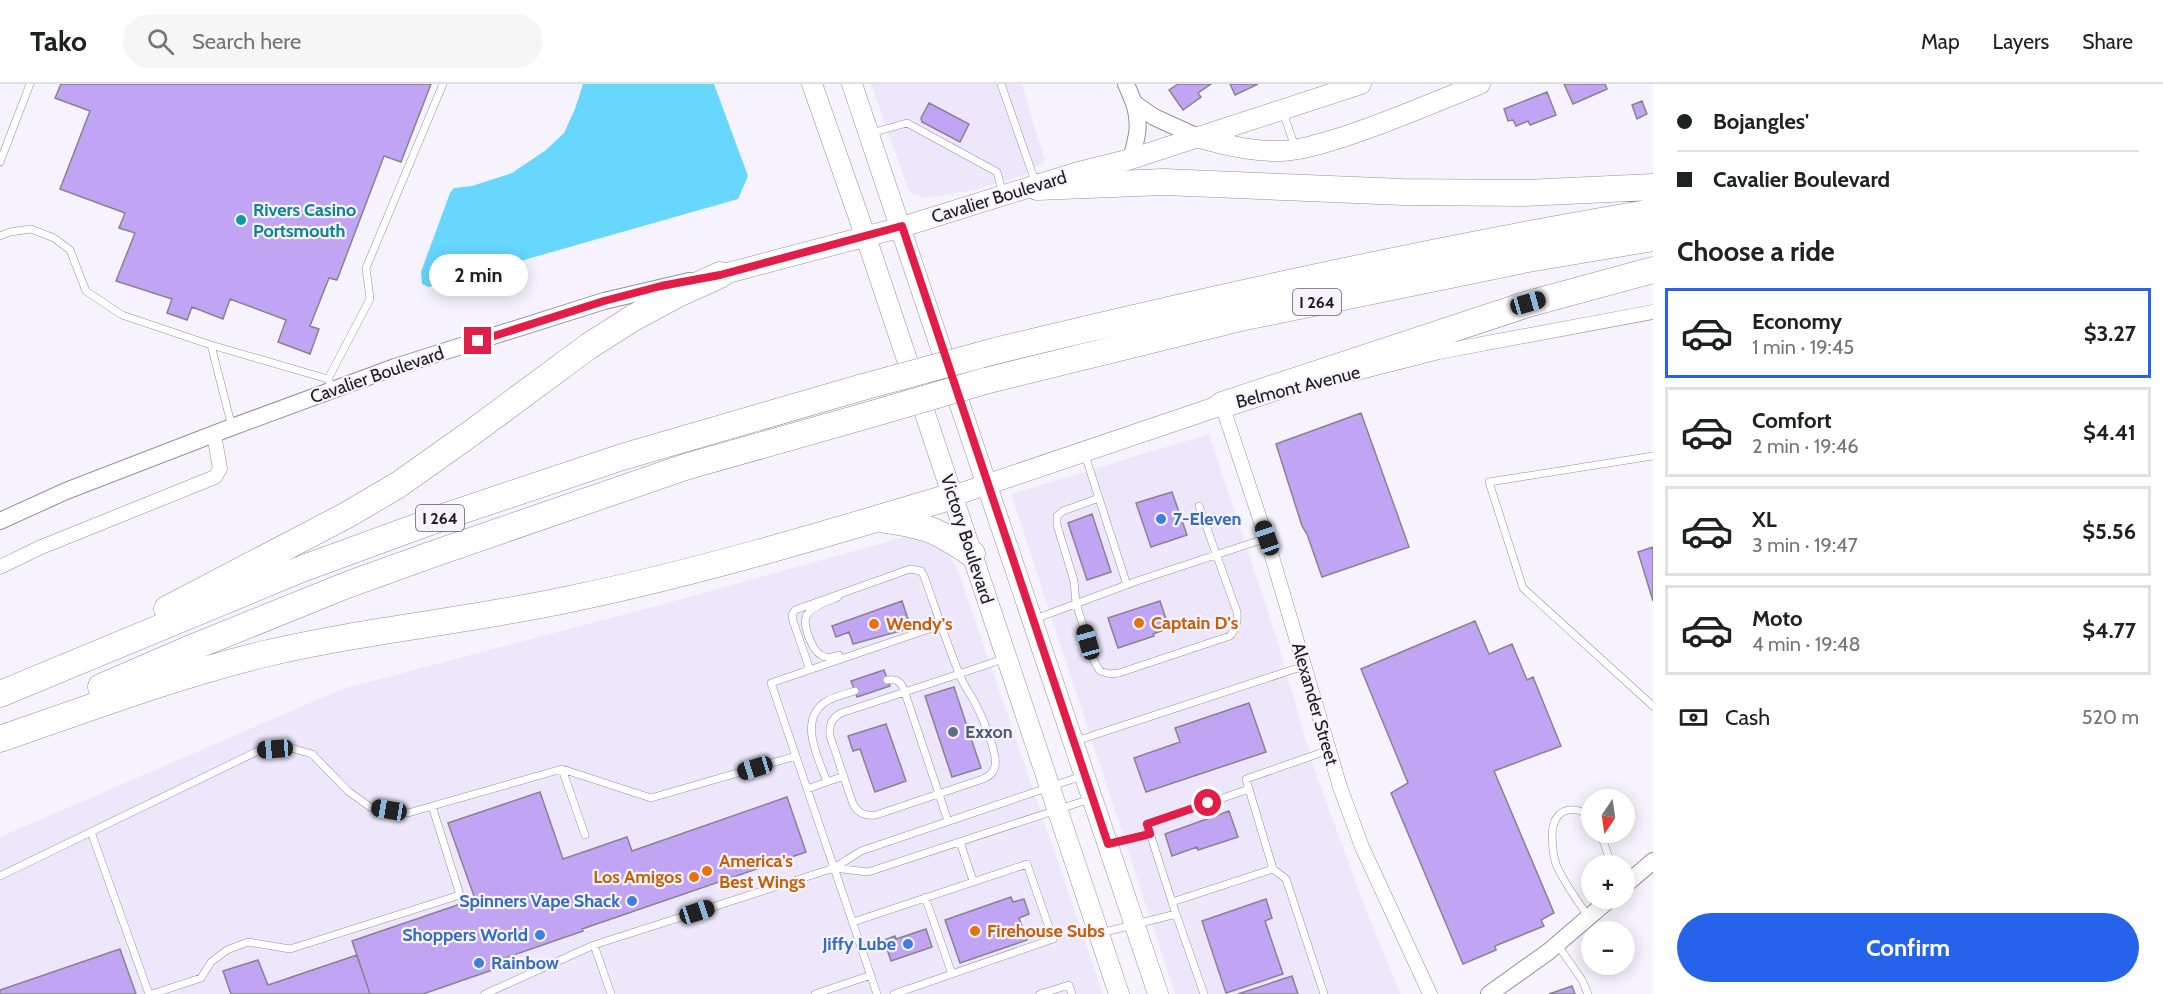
<!DOCTYPE html>
<meta charset="utf-8">
<style>
:root{--surface:#fff;--page:#f6f6f6;--text:#202124;--muted:#757577;--line:#e0e0e0;--accent:#2563eb}
body{margin:0;font-family:Cabin,sans-serif;background:var(--page);color:var(--text);height:100vh;display:flex;flex-direction:column;font-size:22px;white-space:nowrap}
*{box-sizing:border-box;margin:0}
p{font-size:20px;color:var(--muted)}
.icon{flex:none;width:33px;height:33px;fill:none;stroke:currentColor;stroke-width:2;stroke-linecap:round;stroke-linejoin:round}
.map{position:relative;flex:1;overflow:hidden}
.drawer{display:flex;flex-direction:column;background:var(--surface);width:510px}
.drawer>*{flex:none}
.guide{display:grid;align-content:center;height:132px;padding:0 24px;background:var(--surface)}
.needle{width:39px;rotate:193deg}
.controls{position:absolute;left:1581px;top:705px;display:grid;gap:12px}
.controls a{display:grid;place-items:center;width:54px;height:54px;border-radius:50%;background:var(--surface);box-shadow:0 3px 15px #0003;font-size:30px}
.end{position:absolute;width:27px;height:27px;margin:-14px;border:8px solid #e11d48;background:#fff;box-shadow:0 0 0 3px #fff}
.from{border-radius:50%}
.bubble{position:absolute;height:42px;border-radius:21px;background:var(--surface);box-shadow:0 3px 15px #0003;font-size:20px;font-weight:800;line-height:42px;text-align:center}
.car{position:absolute;width:18px;height:36px;margin:-18px -9px;border-radius:8px;box-shadow:0 0 4px 2px #0007;background:linear-gradient(#222 24%,#8ab4d8 0 40%,#222 0 76%,#8ab4d8 0 86%,#222 0)}
.guide b{display:flex;align-items:center;gap:21px;height:57px;font-size:22px}
.guide b+b{border-top:2px solid var(--line)}
.guide i{width:15px;height:15px;background:var(--text)}
ul{padding:0;list-style:none}
li{display:flex;align-items:center;gap:18px;height:90px;margin:0 12px 9px;padding:0 12px;border:3px solid var(--line);border-radius:0px}
li div{flex:1}
li b{display:block;font-size:22px}
li em{font-style:normal;font-weight:800}
li.selected{border-color:var(--accent)}
li>.icon{width:54px;height:54px;stroke-width:1.5}
h2{padding:0 24px;font-size:27px;line-height:72px}
.pay{display:flex;align-items:center;gap:15px;height:66px;padding:0 24px;font-size:22px}
.pay p{margin-inline-start:auto}
.button{display:flex;gap:12px;margin-top:auto;padding:12px 24px}
.button a{flex:1;height:69px;border-radius:36px;background:var(--accent);color:#fff;font-size:24px;font-weight:800;line-height:69px;text-align:center}
header{display:flex;align-items:center;gap:36px;box-sizing:border-box;height:84px;padding:0 30px;background:var(--surface);border-bottom:2px solid var(--line)}
header strong{font-size:28px}
nav{display:flex;gap:33px;margin-inline-start:auto;font-size:21px}
.search{width:420px;height:54px;background:var(--page);display:flex;align-items:center;gap:15px;box-sizing:border-box;padding:0 21px;border-radius:33px;color:var(--muted);font-size:22px}
main{display:flex;flex:1;min-height:0}
.map>svg:first-child{display:block}
.built{fill:#eee7fc}
.water{fill:#67d7fd}
.building{fill:#c1a4f3;stroke:#87838f;stroke-width:1.5}
.lines{fill:none;stroke-linecap:round;stroke-linejoin:round}
.service-casing{stroke:#94909c;stroke-width:8}
.minor-casing{stroke:#94909c;stroke-width:15}
.tertiary-casing{stroke:#94909c;stroke-width:18}
.secondary-casing{stroke:#94909c;stroke-width:21}
.motorway-casing{stroke:#94909c;stroke-width:27}
.service{stroke:#fff;stroke-width:7}
.minor{stroke:#fff;stroke-width:14}
.tertiary{stroke:#fff;stroke-width:16}
.secondary{stroke:#fff;stroke-width:20}
.motorway{stroke:#fff;stroke-width:26}
.motorway-bridge-casing{stroke:#94909c;stroke-width:27;stroke-linecap:butt}
.motorway-bridge{stroke:#fff;stroke-width:26}
.route{stroke:#e11d48;stroke-width:8}
.culture-dot{fill:#0f9aa8;stroke:#f6f3fe;stroke-width:2}
.shop-dot{fill:#3f7fe0;stroke:#f6f3fe;stroke-width:2}
.food-dot{fill:#e8710a;stroke:#f6f3fe;stroke-width:2}
.service-dot{fill:#5c6f8a;stroke:#f6f3fe;stroke-width:2}
.labels{text-anchor:middle;dominant-baseline:central;stroke-width:4.5;stroke-linejoin:round;paint-order:stroke}
.shield{fill:#f6f3fe;stroke:#5d5c62;stroke-width:1.5}
.shield-label{font-size:16px;font-weight:bold;fill:#1c1b1f}
.street-label{font-size:18px;fill:#1c1b1f;stroke:#f6f3fe}
.culture-label{font-size:18px;font-weight:bold;fill:#0d838f;stroke:#f6f3fe;text-anchor:start}
.shop-label{font-size:18px;font-weight:bold;fill:#366cbe;stroke:#f6f3fe;text-anchor:end}
.food-label{font-size:18px;font-weight:bold;fill:#c56008;stroke:#f6f3fe;text-anchor:start}
.service-label{font-size:18px;font-weight:bold;fill:#4e5e75;stroke:#f6f3fe;text-anchor:start}
</style>
<header>
<strong>Tako</strong>
<div class="search"><svg class="icon" aria-label="search" viewBox="0 0 24 24"><circle cx="10" cy="10" r="6"/><path d="M15 15l6 6"/></svg>Search here</div>
<nav><a>Map</a><a>Layers</a><a>Share</a></nav>
</header>
<main>
<div class="map">
<svg width="1653" height="910" viewBox="0 0 1653 910">
<rect width="100%" height="100%" fill="#f6f3fe"/>
<path class="built" d="M871 0H1022L1045 77 1024 91 974 106 924 114 909 108Z
M1209 350 1277 556 1315 687 1369 834 1401 910H1175L1011 410Z
M919 449 940 459 957 483 1103 910H0V753L342 605 656 522Z"/>
<path class="water" d="M583 0H714L748 92 738 115 429 203 422 200 421 188 450 109 454 104 472 102 512 89 546 66 564 49 575 25Z"/>
<path class="building" d="M61 0H431L401 78 384 72 337 196 329 194 310 242 319 245 310 270 278 258 286 236 230 215 223 235 192 223 187 236 167 229 172 215 116 197 135 149 119 144 125 129 60 105 90 27 55 14Z
M1178 0H1211L1198 9 1201 13 1183 26 1169 6Z
M1230 0H1258L1235 11Z
M1564 0H1605L1607 5 1573 20Z
M1547 8 1556 31 1530 41 1528 37 1516 42 1513 36 1508 37 1504 25Z
M1642 17 1647 30 1637 35 1632 21Z
M929 19 969 40 960 58 922 38 921 34Z
M1361 329 1409 463 1322 493 1307 450 1302 442 1276 360Z
M1172 408 1187 451 1151 463 1136 419Z
M1092 430 1111 488 1087 496 1068 439Z
M1653 463V517L1638 468Z
M902 517 911 544 853 560 849 548 836 553 832 542Z
M1160 517 1169 544 1153 550 1154 552 1118 564 1108 534Z
M1475 537 1489 570 1512 560 1527 596 1533 593 1561 662 1494 687 1554 829 1541 836 1544 842 1495 862 1496 866 1463 880 1391 709 1408 699 1361 585Z
M884 586 890 602 857 613 851 597Z
M954 603 981 684 952 693 925 612Z
M1249 619 1266 668 1146 708 1134 674 1180 658 1175 644Z
M886 640 906 697 875 708 860 665 853 667 848 652Z
M540 708 563 775 627 753 632 767 787 713 806 768 582 845 583 847 502 875 504 882 423 910H370L352 857 475 815 448 739Z
M1229 727 1238 753 1198 766 1197 763 1172 772 1165 750Z
M1011 813 1013 818 1024 815 1029 830 1019 834 1027 856 960 879 945 836Z
M1266 815 1272 834 1265 837 1283 890 1226 909 1202 837Z
M926 845 932 863 891 877 884 856 895 852 896 855Z
M120 865 136 910H0V906Z
M357 871 370 910H231L223 887 258 876 268 901Z
M1292 892 1298 910H1238Z
M1572 902 1575 910H1549Z"/>
<g class="lines">
<defs>
<path id="service" d="M1001 0 1036 100
M1283 28 1295 63
M871 49 907 39 997 88 1003 110
M0 78 30 0
M0 152 10 148 31 145 54 154 70 166 86 207 122 231 211 261 328 295 333 306
M211 261 232 343
M328 295 370 215 366 184 443 0
M1085 371 1127 501
M1653 372 1489 398 1523 504 1653 622
M1099 414 1063 427 1057 432V441L1074 497 1076 519 1094 577 1100 587 1110 590 1119 589 1230 552C1236 544 1238 539 1237 528L1199 422
M838 513C829 517 809 523 806 533 803 542 812 566 821 571 827 575 832 573 839 571
M1035 535 1137 497 1267 454
M810 586 793 537 792 531 795 526 910 485 921 487 924 492C936 526 947 560 960 592 965 604 973 613 978 625 983 635 998 671 995 682 994 689 989 692 983 695L876 731C865 732 859 730 853 720L830 652C829 641 831 635 841 629 896 611 951 593 1006 574
M887 596C895 595 899 596 903 603L948 737
M1076 657 1304 582
M562 685 585 751
M827 698C819 675 798 638 824 619 832 613 845 610 855 607
M807 705 844 692
M91 748 149 910
M1600 748 1612 782
M960 758 973 797
M1109 760 1150 750
M834 784 868 788 1090 715
M1273 785 1246 695 1329 666
M0 792 260 666 291 664 312 670 348 707 370 723 408 729 562 685 651 714 796 672
M925 813 952 890
M1172 818 1147 740 1249 705
M1176 830 1204 910
M1588 832C1577 816 1564 799 1556 780 1553 771 1551 753 1553 743 1557 722 1579 721 1592 735
M853 838 1027 780 1053 855 894 910
M1101 849 1176 830 1172 818 1273 785 1286 795 1324 910
M1557 860 1582 896 1588 910
M594 861 611 910
M152 910 201 894 211 878 227 866 248 858 290 865 460 811 432 722
M485 910 594 861 834 784 861 767 1082 692
M815 910 871 891
M877 910 771 599 941 541
M1040 910 1069 901 1072 910"/>
<path id="minor" d="M1353 290 1439 268 1653 228
M1226 320 1222 321 1268 459 1340 703 1362 763 1430 910
M0 483 39 464 215 393 220 385 214 350"/>
<path id="tertiary" d="M1126 0 1134 19 1154 33 1200 54
M1131 75C1137 54 1141 40 1134 19
M0 437 66 407 232 343 395 283 604 217 689 197
M1624 802 1653 777
M1489 910 1548 868 1611 814"/>
<path id="secondary" d="M812 0 871 168 1119 910
M852 0 1158 910
M1200 54C1226 61 1253 68 1281 67 1303 66 1323 59 1343 53 1390 38 1435 18 1480 0
M720 191 902 143 1075 89 1131 75 1361 0
M953 412 1222 321"/>
<path id="motorway" d="M1037 103 1164 98 1403 108 1524 109 1653 103
M995 267C1213 214 1432 165 1653 128
M985 297 1245 233 1528 175 1653 154
M1222 321 1528 220 1653 186
M885 436C927 442 937 446 972 470
M167 525 347 431 398 401 470 350 589 262 633 234 676 211 720 191
M101 603 196 562 347 501 433 470 685 383 872 330
M0 610 304 484 449 431 622 373 863 303
M0 655C87 625 174 592 264 570 365 546 469 537 570 515 700 488 826 450 953 412"/>
</defs>
<use href="#service" class="service-casing"/>
<use href="#minor" class="minor-casing"/>
<use href="#tertiary" class="tertiary-casing"/>
<use href="#secondary" class="secondary-casing"/>
<use href="#motorway" class="motorway-casing"/>
<use href="#service" class="service"/>
<use href="#minor" class="minor"/>
<use href="#tertiary" class="tertiary"/>
<use href="#secondary" class="secondary"/>
<use href="#motorway" class="motorway"/>
<defs>
<path id="motorway-bridge" d="M863 303 995 267
M872 330 985 297"/>
</defs>
<use href="#motorway-bridge" class="motorway-bridge-casing"/>
<use href="#motorway-bridge" class="motorway-bridge"/>
</g>
<g class="lines">
<path class="route" d="M478 257 604 217 661 202 720 191 902 142 1108 760 1150 750 1147 740 1208 719"/>
</g>
<circle class="culture-dot" cx="241" cy="136" r="6"/>
<g class="shop-dot">
<circle cx="1161" cy="435" r="6"/>
<circle cx="632" cy="817" r="6"/>
<circle cx="540" cy="851" r="6"/>
<circle cx="908" cy="860" r="6"/>
<circle cx="479" cy="879" r="6"/>
</g>
<g class="food-dot">
<circle cx="1139" cy="539" r="6"/>
<circle cx="874" cy="540" r="6"/>
<circle cx="707" cy="787" r="6"/>
<circle cx="694" cy="793" r="6"/>
<circle cx="975" cy="847" r="6"/>
</g>
<circle class="service-dot" cx="953" cy="648" r="6"/>
<g class="labels">
<g class="shield">
<rect x="1293" y="205" width="48" height="26" rx="4.5"/>
<rect x="416" y="421" width="48" height="26" rx="4.5"/>
</g>
<g class="shield-label">
<text x="1317" y="218">I 264</text>
<text x="440" y="434">I 264</text>
</g>
<g class="street-label">
<text transform="translate(999 113) rotate(-17)">Cavalier Boulevard</text>
<text transform="translate(377 291) rotate(-19)">Cavalier Boulevard</text>
<text transform="translate(1298 303) rotate(-14)">Belmont Avenue</text>
<text transform="translate(967 455) rotate(72)">Victory Boulevard</text>
<text transform="translate(1315 620) rotate(74)">Alexander Street</text>
</g>
<g class="culture-label">
<text x="253" y="126">Rivers Casino<tspan x="253" dy="21">Portsmouth</tspan></text>
</g>
<g class="shop-label">
<text x="1173" y="435" text-anchor="start">7-Eleven</text>
<text x="620" y="817">Spinners Vape Shack</text>
<text x="528" y="851">Shoppers World</text>
<text x="896" y="860">Jiffy Lube</text>
<text x="491" y="879" text-anchor="start">Rainbow</text>
</g>
<g class="food-label">
<text x="1151" y="539">Captain D's</text>
<text x="886" y="540">Wendy's</text>
<text x="719" y="777">America's<tspan x="719" dy="21">Best Wings</tspan></text>
<text x="682" y="793" text-anchor="end">Los Amigos</text>
<text x="987" y="847">Firehouse Subs</text>
</g>
<g class="service-label">
<text x="965" y="648">Exxon</text>
</g>
</g>
</svg>
<div class="controls">
<a><svg class="needle" viewBox="-14 -14 28 28"><path d="M0-13l5 13h-10z" fill="#e53935"/><path d="M0 13l5-13h-10z" fill="#757577"/></svg></a>
<a>+</a>
<a>−</a>
</div>
<i class="end from" style="left:1208px;top:719px"></i>
<i class="end" style="left:478px;top:257px"></i>
<div class="bubble" style="left:429px;top:170px;width:99px">2 min</div>
<i class="car" style="left:1528px;top:219px;rotate:74deg"></i>
<i class="car" style="left:1267px;top:454px;rotate:341deg"></i>
<i class="car" style="left:1088px;top:558px;rotate:344deg"></i>
<i class="car" style="left:275px;top:665px;rotate:266deg"></i>
<i class="car" style="left:755px;top:684px;rotate:253deg"></i>
<i class="car" style="left:389px;top:726px;rotate:280deg"></i>
<i class="car" style="left:697px;top:828px;rotate:72deg"></i>
</div>
<section class="drawer">
<div class="guide">
<b><i class="from"></i>Bojangles'</b>
<b><i></i>Cavalier Boulevard</b>
</div>
<h2>Choose a ride</h2>
<ul>
<li class="selected"><svg class="icon" aria-label="car" viewBox="0 0 24 24"><path d="M5 17H2v-5l4-1 3-4h7l3 4 3 1v5h-3M9 17h6M6 11h13"/><circle cx="7" cy="17" r="2"/><circle cx="17" cy="17" r="2"/></svg><div><b>Economy</b><p>1 min · 19:45</p></div><em>$3.27</em></li>
<li><svg class="icon" aria-label="car" viewBox="0 0 24 24"><path d="M5 17H2v-5l4-1 3-4h7l3 4 3 1v5h-3M9 17h6M6 11h13"/><circle cx="7" cy="17" r="2"/><circle cx="17" cy="17" r="2"/></svg><div><b>Comfort</b><p>2 min · 19:46</p></div><em>$4.41</em></li>
<li><svg class="icon" aria-label="car" viewBox="0 0 24 24"><path d="M5 17H2v-5l4-1 3-4h7l3 4 3 1v5h-3M9 17h6M6 11h13"/><circle cx="7" cy="17" r="2"/><circle cx="17" cy="17" r="2"/></svg><div><b>XL</b><p>3 min · 19:47</p></div><em>$5.56</em></li>
<li><svg class="icon" aria-label="car" viewBox="0 0 24 24"><path d="M5 17H2v-5l4-1 3-4h7l3 4 3 1v5h-3M9 17h6M6 11h13"/><circle cx="7" cy="17" r="2"/><circle cx="17" cy="17" r="2"/></svg><div><b>Moto</b><p>4 min · 19:48</p></div><em>$4.77</em></li>
</ul>
<div class="pay"><svg class="icon" aria-label="cash" viewBox="0 0 24 24"><path d="M3 7h18v10H3z"/><circle cx="12" cy="12" r="2"/></svg>Cash<p>520 m</p></div>
<div class="button"><a>Confirm</a></div>
</section>
</main>
